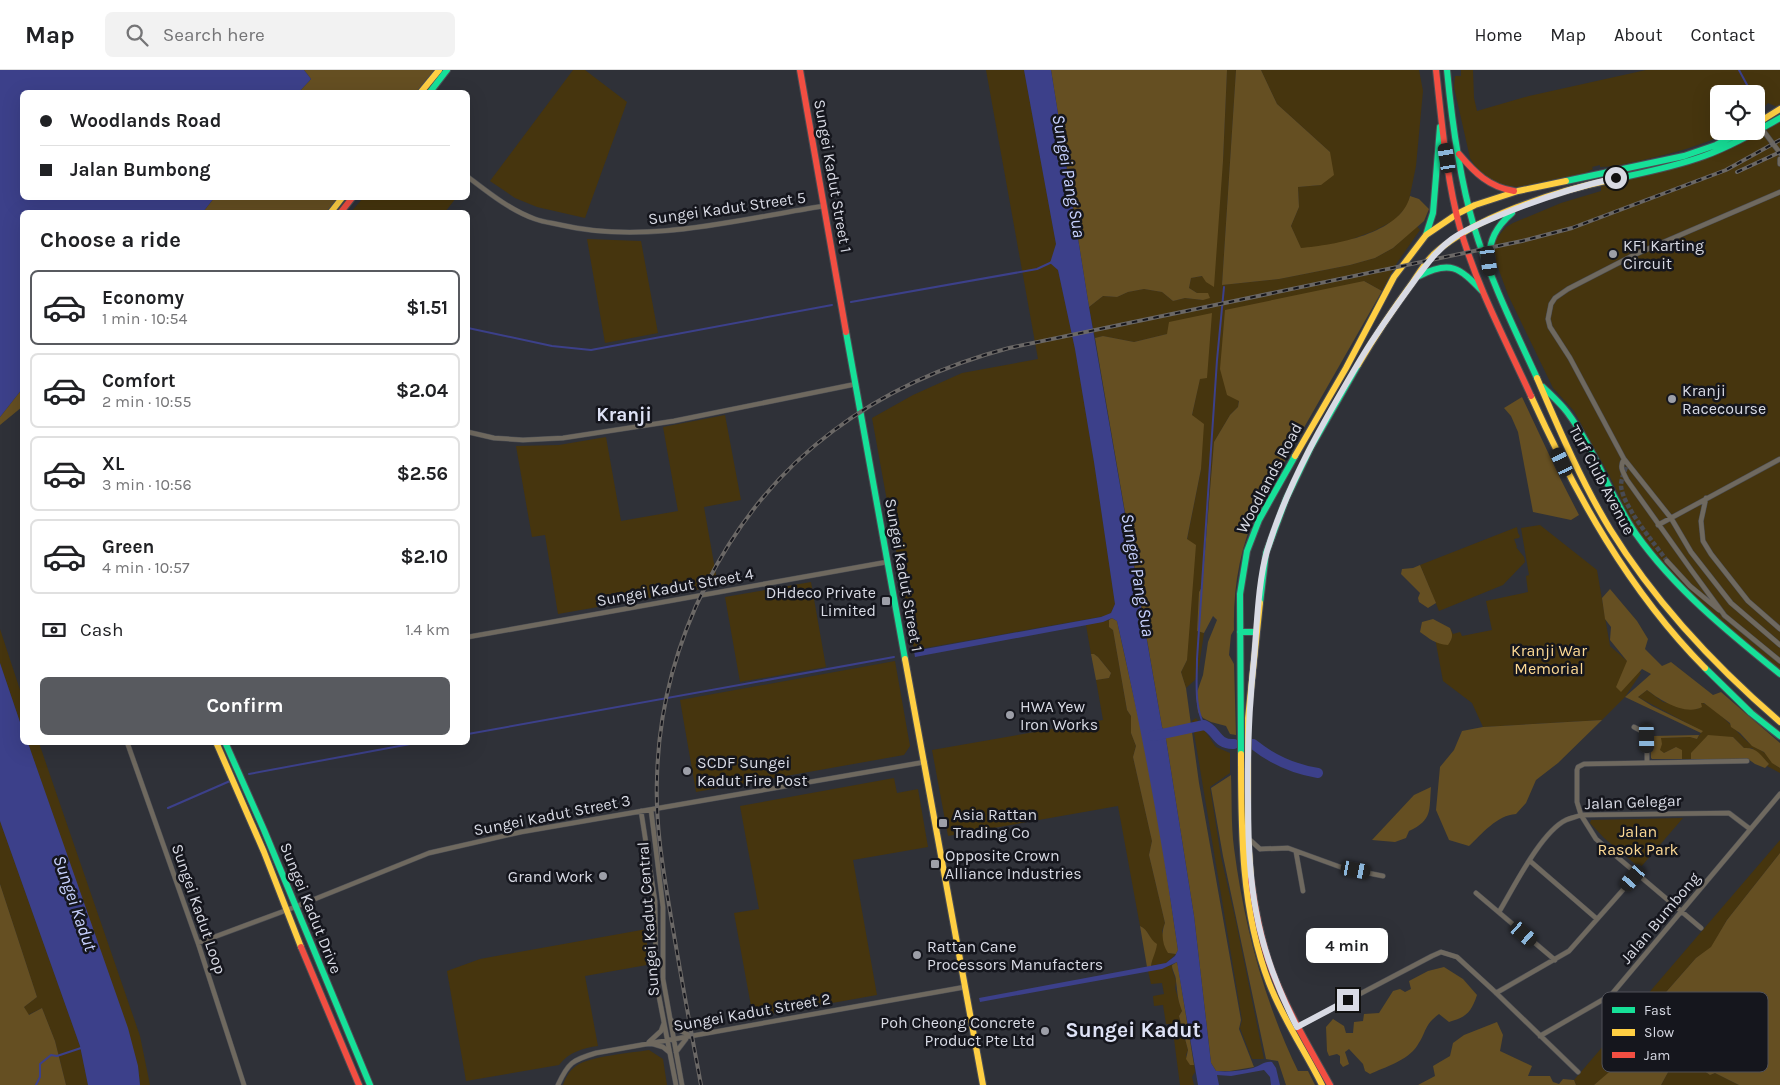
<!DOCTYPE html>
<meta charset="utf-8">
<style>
:root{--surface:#fff;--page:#f2f2f2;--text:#202124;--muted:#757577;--line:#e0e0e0;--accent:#585a5f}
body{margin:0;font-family:Karla,sans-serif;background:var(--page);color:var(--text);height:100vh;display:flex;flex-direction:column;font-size:19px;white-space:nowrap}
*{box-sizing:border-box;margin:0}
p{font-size:16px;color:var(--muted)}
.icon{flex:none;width:28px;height:28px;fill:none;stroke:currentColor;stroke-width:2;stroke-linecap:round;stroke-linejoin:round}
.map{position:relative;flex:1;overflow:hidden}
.sheet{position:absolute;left:20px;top:140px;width:450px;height:535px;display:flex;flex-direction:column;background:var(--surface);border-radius:8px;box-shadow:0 5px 20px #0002}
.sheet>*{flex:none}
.guide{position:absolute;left:20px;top:20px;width:450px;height:110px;border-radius:8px;box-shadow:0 5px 20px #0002;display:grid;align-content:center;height:110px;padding:0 20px;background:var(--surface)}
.fabs{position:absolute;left:1710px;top:15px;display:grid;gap:10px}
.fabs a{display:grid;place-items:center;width:55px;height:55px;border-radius:8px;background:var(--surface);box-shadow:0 5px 20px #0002;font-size:25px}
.end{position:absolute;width:22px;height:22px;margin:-11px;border:6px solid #d8dae4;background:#111;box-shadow:0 0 0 2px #111}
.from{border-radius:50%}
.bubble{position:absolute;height:35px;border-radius:8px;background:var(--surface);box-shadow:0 5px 20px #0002;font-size:16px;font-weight:700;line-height:35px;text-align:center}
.car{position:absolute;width:15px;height:30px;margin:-15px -8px;border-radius:6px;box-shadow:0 0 4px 1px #0007;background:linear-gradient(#222 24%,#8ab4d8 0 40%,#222 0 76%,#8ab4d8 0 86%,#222 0)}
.guide b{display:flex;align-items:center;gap:18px;height:48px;font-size:19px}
.guide b+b{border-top:1px solid var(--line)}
.guide i{width:12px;height:12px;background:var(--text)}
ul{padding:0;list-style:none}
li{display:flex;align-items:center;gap:15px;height:75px;margin:0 10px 8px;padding:0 10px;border:2px solid var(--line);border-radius:8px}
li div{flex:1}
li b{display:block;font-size:19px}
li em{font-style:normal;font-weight:700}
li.active{border-color:var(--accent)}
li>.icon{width:45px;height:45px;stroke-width:1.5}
h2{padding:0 20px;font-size:22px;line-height:60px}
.pay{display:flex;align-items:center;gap:12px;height:55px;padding:0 20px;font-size:19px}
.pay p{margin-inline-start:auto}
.button{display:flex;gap:10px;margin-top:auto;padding:10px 20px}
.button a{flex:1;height:58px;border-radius:8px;background:var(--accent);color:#fff;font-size:20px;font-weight:700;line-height:58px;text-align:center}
header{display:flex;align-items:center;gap:30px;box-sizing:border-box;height:70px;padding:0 25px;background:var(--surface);border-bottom:1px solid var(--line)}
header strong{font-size:24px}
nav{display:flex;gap:28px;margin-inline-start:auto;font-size:18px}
.search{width:350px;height:45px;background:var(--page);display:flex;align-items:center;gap:12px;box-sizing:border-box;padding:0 18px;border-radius:8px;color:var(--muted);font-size:19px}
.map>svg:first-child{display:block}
.green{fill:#46350e}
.forest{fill:#654f22}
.water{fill:#3c408a}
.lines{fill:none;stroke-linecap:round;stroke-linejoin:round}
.stream{stroke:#3c408a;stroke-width:2}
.river{stroke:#3c408a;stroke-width:10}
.street-tunnel{stroke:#484a52;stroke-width:4.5;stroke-dasharray:4.5 2;stroke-linecap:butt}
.street-casing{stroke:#4b4d53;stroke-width:5.5}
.fast-casing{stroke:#4b4d53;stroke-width:8}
.slow-casing{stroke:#4b4d53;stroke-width:8}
.jam-casing{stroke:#4b4d53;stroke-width:8}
.street{stroke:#6f695f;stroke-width:4.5}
.fast{stroke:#16e098;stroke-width:6}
.slow{stroke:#ffcf43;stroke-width:6}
.jam{stroke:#f24e42;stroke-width:6}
.rail-casing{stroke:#6b6866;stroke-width:4}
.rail{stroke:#15161d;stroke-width:2;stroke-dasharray:5.5;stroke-linecap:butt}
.route{stroke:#d8dae4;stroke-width:6}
.poi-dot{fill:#9d9fa8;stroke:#15161d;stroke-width:2}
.labels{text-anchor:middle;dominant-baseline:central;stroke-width:5;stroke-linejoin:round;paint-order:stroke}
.street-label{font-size:16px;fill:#d8dae4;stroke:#15161d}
.poi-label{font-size:16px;fill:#d8dae4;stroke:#15161d;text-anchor:start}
.park-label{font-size:16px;fill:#fdd994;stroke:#15161d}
.water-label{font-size:18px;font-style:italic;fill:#c7d1fe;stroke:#15161d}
.quarter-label{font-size:19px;font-weight:bold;fill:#dee2f5;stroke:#15161d}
.district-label{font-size:21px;font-weight:bold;fill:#dee2f5;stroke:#15161d}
.key{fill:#15161d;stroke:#505159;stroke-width:1}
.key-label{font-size:14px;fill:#d8dae4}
</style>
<header>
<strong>Map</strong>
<div class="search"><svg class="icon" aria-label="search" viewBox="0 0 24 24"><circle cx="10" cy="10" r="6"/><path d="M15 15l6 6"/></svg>Search here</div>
<nav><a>Home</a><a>Map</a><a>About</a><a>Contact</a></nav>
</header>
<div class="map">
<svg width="1780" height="1015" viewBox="0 0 1780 1015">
<rect width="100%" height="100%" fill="#2f3138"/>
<path class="green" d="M573 0H585L627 32 585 148 537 137 515 128 490 111Z
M986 0H1024L1056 174 1051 193 1058 200 1075 279 1094 392 1115 534 1111 543 1105 546 914 580 872 348 913 325 962 303 1038 289Z
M1227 0H1236L1222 215 1279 209 1350 195 1375 188 1393 178 1417 156 1420 160 1397 193 1382 221 1364 211 1239 330 1238 337 1230 345 1214 372 1202 517 1199 522 1197 561 1204 563 1198 603 1195 610 1186 618 1181 602 1187 590V470L1201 399 1192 345 1200 308H1206L1167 264 1134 272 1103 266 1095 268 1089 237 1103 226 1117 227 1128 222 1144 219 1162 222 1173 231 1185 228 1203 230 1197 223 1189 218 1191 208 1203 206 1223 91Z
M1261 0H1419L1423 21 1416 96 1408 135 1395 150 1374 161 1339 174 1301 179 1291 156 1299 137 1298 117 1321 115 1330 82 1277 34Z
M1461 0H1473L1474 28 1477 41 1529 26 1646 0H1780V34L1777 37 1768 33 1765 36 1763 45 1756 48V24H1719V61H1732C1703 75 1674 83 1643 90 1629 93 1615 97 1600 97V95L1592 97 1593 99 1585 103 1519 117C1496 116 1481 108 1470 88L1454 17 1455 6H1461Z
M1780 52V602L1687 520 1637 463 1609 405 1574 341 1553 318 1508 225 1496 192 1494 176 1495 170 1506 157 1513 153 1561 133 1601 121V116L1693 93 1726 81Z
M363 128H456L445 142H351Z
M587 169 641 171 658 263 605 273Z
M725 345 741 430 704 437 718 516 558 544 545 465 532 467 516 376 559 375 606 367 621 451 678 441 663 357Z
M1540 455 1597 500 1610 576 1641 603 1625 627 1602 650 1483 657 1472 633 1443 611 1435 568 1450 558 1453 564 1460 562 1462 566 1492 560 1486 531 1528 522 1526 506 1529 505 1521 458Z
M1517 457 1518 463 1520 466 1519 468 1514 469 1517 477H1516L1524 487 1525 492 1503 515 1439 541 1420 495Z
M811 512 826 597 740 612 725 527Z
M1109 550V557L1113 560 1127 640 1131 646V663L1136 676 1133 687 1152 771 1149 785 1165 853 1162 861 1168 883 1176 884 1166 893 1151 896C1153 882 1155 864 1140 856L1118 736 948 766 932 680 1103 650 1096 610 1109 608 1111 603 1098 587 1094 584H1091L1086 555Z
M0 559 22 626V658L0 593Z
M895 591 910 676 904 685 696 722 680 630Z
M1647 620 1663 632 1698 639 1701 632C1720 640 1734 660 1749 673 1754 677 1762 680 1766 684 1771 690 1773 694 1780 698V703L1767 696 1769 694 1752 678H1744L1733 667 1691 683V689H1682V684L1676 677 1664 683 1659 680 1660 668 1690 667 1697 669 1702 661 1638 627Z
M1196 648 1216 677 1230 683V703L1210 717 1221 787 1236 852 1264 989H1252L1240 958 1242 950 1192 651Z
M28 673H39L140 966 150 1015H140L138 996Z
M894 708 897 723 918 719 928 777 853 790 877 925 753 947 734 843 759 839 740 736Z
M1683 748 1640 798 1604 768 1590 753 1591 750Z
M0 751 80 976 88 1015H66L55 971 42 938 28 945 24 937 37 927 0 814Z
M1780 770V783L1727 850 1711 878 1696 888 1624 970 1615 997 1612 1001 1594 1015H1576L1574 1010Z
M647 859V895L585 906 598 976C583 978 569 982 559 995L466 1011 447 901 480 889Z
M1172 895V899L1176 911 1175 918 1182 941 1179 946 1188 980 1186 985 1190 995H1194L1195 1002 1192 1007 1194 1015H1180L1172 954H1166L1163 935 1154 936 1153 926 1164 924 1162 913 1151 914 1148 901Z
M649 980 663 989 667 1015H563C566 1007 569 1001 576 996 590 986 631 983 649 980Z
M1678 984 1703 996V1000L1710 1005 1715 1003 1739 1015H1661Z"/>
<path class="forest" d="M304 0H435L418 22H299L311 9Z
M1051 0H1227L1223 91 1214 217 1206 212 1202 206 1191 208 1189 218 1197 223H1208L1210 228 1203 230 1185 228 1173 231 1162 222 1144 219 1128 222 1117 227 1103 226 1089 237Z
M1236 0H1261L1277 34 1330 82 1334 105 1321 115 1298 117 1299 137 1291 156 1301 178C1334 175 1401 164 1410 126L1419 129 1429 139 1424 151 1393 178 1375 188 1350 195 1279 209 1222 215Z
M214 128H342L331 142H203Z
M1364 211 1382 221 1258 438C1240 477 1233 517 1234 560L1231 565 1229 585 1234 594 1236 665 1230 664 1226 656 1211 652 1203 648 1198 642 1196 625 1203 605 1208 572 1217 550 1213 546 1204 563 1197 561 1199 522 1202 517 1214 372 1230 345 1238 337 1239 331 1227 325 1220 299 1225 240Z
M1212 243 1207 308 1200 309 1192 345 1204 354 1201 399 1187 469 1196 475 1187 590 1181 602 1186 618 1199 713 1241 950 1239 959 1254 997 1230 1001H1216L1211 993 1194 846 1165 663 1162 657 1095 268 1103 266 1134 272 1167 264 1169 252Z
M22 319V337L0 355V347Z
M1522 327 1561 410 1579 445 1571 450 1533 442 1518 362 1511 346 1504 338Z
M1420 495 1436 533 1428 538 1419 532 1418 528 1420 523 1401 504 1402 499 1413 498Z
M1610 519 1637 551 1648 569 1645 579 1662 596 1671 592 1713 625 1721 622 1780 673V698L1772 693 1764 682 1752 676 1740 663 1731 657 1730 653 1704 633H1701L1702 637C1685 646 1660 630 1647 620L1638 627 1652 636 1703 661 1701 663 1625 627 1651 604 1642 599 1621 622 1616 617 1627 591 1610 570 1611 557 1605 549 1602 528Z
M1112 548 1117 551 1144 673 1162 772 1178 880 1176 884 1168 883C1162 874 1161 863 1165 853L1149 785 1152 771 1133 687 1136 676 1131 663V646L1127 640 1113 560 1109 557V550Z
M1433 549 1450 558C1453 565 1453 568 1448 575 1435 574 1430 569 1420 562L1422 552Z
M1091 584H1094L1098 587 1111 603 1109 608 1096 610Z
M1602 650 1558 693 1536 710 1526 733 1516 744C1497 745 1482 764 1469 776L1449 770 1436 740 1440 697 1454 680 1462 661 1483 657Z
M1699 665 1697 669 1690 667 1661 668 1662 674 1660 680 1664 683 1676 677 1682 680V689H1652L1651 688 1650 668 1653 666Z
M1708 665 1733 667 1744 678C1756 677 1761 685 1769 694L1765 698 1755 694 1748 689H1691V683Z
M1231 705C1232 729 1231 754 1234 778 1244 855 1264 931 1298 1001H1308L1315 1015H1286L1278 991 1266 989 1223 786 1211 718Z
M1431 717C1429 740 1433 750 1409 761L1406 768 1395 772 1372 770 1414 725Z
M1780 783V1015H1739L1715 1003 1710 1005 1703 1000V996L1678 984 1661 1015H1594L1615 997 1624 970 1696 888 1711 877 1727 850Z
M0 814 37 927 24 937 29 945 42 938 55 971 66 1015H0Z
M1140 856C1149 860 1149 869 1157 874 1156 883 1152 888 1151 896L1147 897Z
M1177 892 1178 896 1194 995H1190L1186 989 1188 980 1179 946 1182 941C1177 927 1178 925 1176 911 1176 905 1172 901 1172 895Z
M1444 897 1463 909 1477 925C1471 943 1466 947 1449 952L1439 944C1423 956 1427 962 1417 976 1407 991 1385 997 1370 1004L1365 1001 1363 994 1349 979 1345 982 1349 994 1343 997 1340 993V986L1337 984 1329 986 1327 981 1326 957 1333 949 1344 956 1346 963H1353L1354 952 1363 951 1364 944 1379 943 1393 921 1400 919 1405 922 1411 919 1409 911 1428 901Z
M1497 952 1503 965 1500 981 1532 996 1528 1006H1550L1553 1012 1559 1014 1563 1009 1574 1010 1576 1015H1418L1435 1006 1433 996 1450 986 1453 973 1464 965Z"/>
<path class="water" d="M0 0H304L311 9 299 22H22V128H214L203 142H22V319L0 347Z
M1024 0H1051L1089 237 1162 657 1165 663 1194 846 1211 993 1216 1001C1228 1002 1241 1001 1253 998 1260 996 1264 991 1272 992L1276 998 1280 1015H1271L1270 1007 1264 1000 1231 1006 1217 1005 1219 1015H1198L1177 892 1162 899 980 932 979 928 1166 893 1175 886 1178 880C1162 769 1142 660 1117 551L1112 548 1103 552 915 587 914 581 1101 547 1111 543 1115 534 1094 392 1075 279 1058 200 1050 193 1056 174Z
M0 593 22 658V672L28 673 128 958 138 996 140 1015H88L80 976 0 751Z"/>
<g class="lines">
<path class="stream" d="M1739 0 1752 24
M1756 32 1758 35
M851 232 1037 199 1052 192
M468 258 552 276 591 280 832 235
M1204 655C1194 635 1197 611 1197 589L1217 290 1224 217
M468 664 894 587
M249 704 421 672
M168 738 230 711
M36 1015 40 1007V994L51 985 57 986 81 978"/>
<path class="river" d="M1153 666 1204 655C1217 660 1216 675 1234 674
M1253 674C1273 690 1293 699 1318 703"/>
<path class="street-tunnel" d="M1626 397C1624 403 1621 409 1621 416 1623 437 1655 474 1667 491"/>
<defs>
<path id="street" d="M1762 59 1780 83
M1780 89V94
M468 107C489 123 510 140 535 149 543 152 552 153 561 155 647 175 739 149 824 136
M1780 122 1636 184 1568 219 1555 228 1551 234 1548 249 1550 257 1570 288 1624 389 1671 448 1691 482 1731 533 1780 575
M468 362 494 368 523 370 563 368 674 351 856 314
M1624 389C1619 397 1623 402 1627 410L1692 501 1725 546
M1706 428 1701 451 1703 471 1711 484 1748 531 1780 559
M1658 455 1780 389
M1667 491 1690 516 1719 540
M1724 545 1780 591
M468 567 887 492
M1634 657 1645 663 1647 668V693
M127 672 198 873 244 1015
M651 740 663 837V909L682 1015
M641 741 655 831 656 911 676 1015
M1249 769 1260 779
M1260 779 1288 778 1343 798 1383 806
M1296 782 1303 821
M1530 791 1597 849
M1476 823 1555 890
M1499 842C1514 817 1541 762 1566 750 1570 748 1576 747 1581 745L1729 743 1750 759
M1701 858 1596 769 1581 745 1577 732V700L1578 697 1584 694 1747 691
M198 873 295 837 429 783 521 762 925 692
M1496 923 1569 881 1637 804
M671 950 679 960 689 965
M1297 957 1432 886 1441 882 1457 887 1493 920 1578 1002
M1540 966 1611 925 1780 724
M649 972 661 961 664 953
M650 973 663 977 669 982
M676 982 689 965
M558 1015C568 993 572 990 596 983L965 917"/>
<path id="fast" d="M1447 0C1452 53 1459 106 1474 157 1490 209 1514 258 1537 308
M430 22 447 0
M1610 110C1642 103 1674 97 1704 86 1731 76 1755 62 1780 48
M1566 111 1684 86 1716 75 1743 61
M1426 165 1433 143 1440 57
M1489 191C1489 170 1496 157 1512 143
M1419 206C1450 190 1459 197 1482 221
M846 262 905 589
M1543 317C1551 325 1560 333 1567 342 1595 379 1609 425 1636 464 1675 519 1728 562 1780 604
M1260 533 1266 483 1286 429 1311 377 1358 295
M1240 562H1256
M1705 598 1751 643 1780 666
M225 672 264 760 370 1015
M1241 684 1240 524 1247 481 1259 450 1295 386"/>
<path id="slow" d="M421 22 439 0
M1756 54 1780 39
M331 142 342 128
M1358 295C1375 266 1393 239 1413 212 1419 203 1425 193 1433 185 1473 147 1557 121 1610 110
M1537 308C1559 359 1581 411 1610 459 1655 532 1715 596 1780 652
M1531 326C1576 425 1628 520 1705 598
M1295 386 1346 298 1394 207 1426 165 1457 144 1475 135 1518 121 1566 111
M905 589 983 1015
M216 672 264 782 301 877
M1241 684C1241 761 1241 840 1269 913 1283 949 1305 981 1322 1015
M1251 809 1248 768V648L1260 533"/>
<path id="jam" d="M800 0 846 262
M1436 0C1442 53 1446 107 1460 158 1477 217 1506 271 1531 326
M1459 84C1475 103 1489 117 1514 121
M341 142 352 128
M1251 809C1255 839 1261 870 1271 898 1286 939 1309 977 1330 1015
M301 877 359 1015"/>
</defs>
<use href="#street" class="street-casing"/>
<use href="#fast" class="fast-casing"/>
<use href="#slow" class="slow-casing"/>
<use href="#jam" class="jam-casing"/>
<use href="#street" class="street"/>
<use href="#fast" class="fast"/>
<use href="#slow" class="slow"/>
<use href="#jam" class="jam"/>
<defs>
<path id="rail" d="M1737 102 1780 82
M701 1015C691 961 681 907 672 853 664 805 655 757 657 708 660 576 726 441 833 361 886 321 945 295 1009 278L1522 171 1572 158 1726 100 1780 70"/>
</defs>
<use href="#rail" class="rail-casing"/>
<use href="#rail" class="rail"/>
</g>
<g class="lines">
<path class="route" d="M1348 930 1297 957C1278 920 1263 881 1256 841 1249 805 1248 769 1248 733 1247 684 1249 637 1254 589 1257 556 1258 512 1267 481 1288 412 1325 349 1362 287 1379 259 1398 233 1417 207 1428 193 1438 179 1452 169 1466 159 1482 153 1498 146 1536 130 1575 117 1616 108"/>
</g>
<g class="poi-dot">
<circle cx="1613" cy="184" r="5"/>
<circle cx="1672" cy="329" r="5"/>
<rect x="881" y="526" width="10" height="10" rx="2.5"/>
<circle cx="1010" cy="645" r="5"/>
<circle cx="687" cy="701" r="5"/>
<rect x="938" y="748" width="10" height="10" rx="2.5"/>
<rect x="930" y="789" width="10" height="10" rx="2.5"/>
<circle cx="603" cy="806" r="5"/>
<circle cx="917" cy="885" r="5"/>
<circle cx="1045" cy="961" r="5"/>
</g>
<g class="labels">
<g class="street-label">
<text transform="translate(833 106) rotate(80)">Sungei Kadut Street 1</text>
<text transform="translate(727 138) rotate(-8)">Sungei Kadut Street 5</text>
<text transform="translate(1269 408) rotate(-62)">Woodlands Road</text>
<text transform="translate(1602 410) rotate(62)">Turf Club Avenue</text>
<text transform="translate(904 505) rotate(80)">Sungei Kadut Street 1</text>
<text transform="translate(675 517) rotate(-10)">Sungei Kadut Street 4</text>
<text transform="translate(1633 732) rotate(-2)">Jalan Gelegar</text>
<text transform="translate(552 745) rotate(-11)">Sungei Kadut Street 3</text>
<text transform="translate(311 838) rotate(68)">Sungei Kadut Drive</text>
<text transform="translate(199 839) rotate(71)">Sungei Kadut Loop</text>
<text transform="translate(1660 848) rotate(-50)">Jalan Bumbong</text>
<text transform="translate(648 849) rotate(-94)">Sungei Kadut Central</text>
<text transform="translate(752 942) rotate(-10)">Sungei Kadut Street 2</text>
</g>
<g class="poi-label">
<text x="1623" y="175">KF1 Karting<tspan x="1623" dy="18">Circuit</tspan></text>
<text x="1682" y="320">Kranji<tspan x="1682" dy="18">Racecourse</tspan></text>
<text x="876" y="522" text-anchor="end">DHdeco Private<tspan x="876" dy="18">Limited</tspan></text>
<text x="1020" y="636">HWA Yew<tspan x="1020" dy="18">Iron Works</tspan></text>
<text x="697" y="692">SCDF Sungei<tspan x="697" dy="18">Kadut Fire Post</tspan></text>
<text x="953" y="744">Asia Rattan<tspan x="953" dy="18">Trading Co</tspan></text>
<text x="945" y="785">Opposite Crown<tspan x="945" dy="18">Alliance Industries</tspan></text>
<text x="593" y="806" text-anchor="end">Grand Work</text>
<text x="927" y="876">Rattan Cane<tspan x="927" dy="18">Processors Manufacters</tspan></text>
<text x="1035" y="952" text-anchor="end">Poh Cheong Concrete<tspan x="1035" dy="18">Product Pte Ltd</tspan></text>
</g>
<g class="park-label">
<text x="1549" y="580">Kranji War<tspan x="1549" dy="18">Memorial</tspan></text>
<text x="1638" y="761">Jalan<tspan x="1638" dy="18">Rasok Park</tspan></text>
</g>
<g class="water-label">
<text transform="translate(1069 106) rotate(80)">Sungei Pang Sua</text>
<text transform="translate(1138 505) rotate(80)">Sungei Pang Sua</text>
<text transform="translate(75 833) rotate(71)">Sungei Kadut</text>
</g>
<g class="quarter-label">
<text x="624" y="345">Kranji</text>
</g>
<g class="district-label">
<text x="1133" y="960">Sungei Kadut</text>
</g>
</g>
<rect x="1602" y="922" width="166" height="80" rx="8" class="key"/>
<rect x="1612" y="937" width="23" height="6" fill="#16e098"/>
<rect x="1612" y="959" width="23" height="7" fill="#ffcf43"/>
<rect x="1612" y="982" width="23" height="6" fill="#f24e42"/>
<g class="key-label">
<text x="1644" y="945">Fast</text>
<text x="1644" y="967">Slow</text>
<text x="1644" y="990">Jam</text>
</g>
</svg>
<div class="fabs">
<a><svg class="icon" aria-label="locate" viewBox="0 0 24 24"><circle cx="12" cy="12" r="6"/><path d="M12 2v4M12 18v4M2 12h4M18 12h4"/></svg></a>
</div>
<i class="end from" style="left:1616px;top:108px"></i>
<i class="end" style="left:1348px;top:930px"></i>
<div class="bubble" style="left:1306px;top:858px;width:82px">4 min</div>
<i class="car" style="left:1447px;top:88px;rotate:351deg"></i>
<i class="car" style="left:1489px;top:191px;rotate:173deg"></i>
<i class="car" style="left:1562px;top:392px;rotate:335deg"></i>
<i class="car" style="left:1647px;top:668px;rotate:179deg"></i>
<i class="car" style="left:1356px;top:800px;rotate:101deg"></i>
<i class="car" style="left:1633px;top:808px;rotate:221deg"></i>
<i class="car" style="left:1524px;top:864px;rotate:131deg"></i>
<div class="guide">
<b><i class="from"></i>Woodlands Road</b>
<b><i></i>Jalan Bumbong</b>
</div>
<section class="sheet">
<h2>Choose a ride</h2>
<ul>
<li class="active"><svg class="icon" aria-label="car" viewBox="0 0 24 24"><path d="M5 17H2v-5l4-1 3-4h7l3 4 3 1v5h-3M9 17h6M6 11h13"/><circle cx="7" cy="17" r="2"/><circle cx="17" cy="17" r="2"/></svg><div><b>Economy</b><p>1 min · 10:54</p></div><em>$1.51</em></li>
<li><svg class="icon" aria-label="car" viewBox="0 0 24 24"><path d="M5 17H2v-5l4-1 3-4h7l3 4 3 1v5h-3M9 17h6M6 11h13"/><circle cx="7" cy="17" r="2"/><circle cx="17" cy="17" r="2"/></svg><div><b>Comfort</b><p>2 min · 10:55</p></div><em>$2.04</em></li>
<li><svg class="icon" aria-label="car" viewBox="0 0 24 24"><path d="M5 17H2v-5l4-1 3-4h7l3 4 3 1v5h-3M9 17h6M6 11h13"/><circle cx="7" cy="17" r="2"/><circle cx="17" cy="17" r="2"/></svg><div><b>XL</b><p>3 min · 10:56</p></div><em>$2.56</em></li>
<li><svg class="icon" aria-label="car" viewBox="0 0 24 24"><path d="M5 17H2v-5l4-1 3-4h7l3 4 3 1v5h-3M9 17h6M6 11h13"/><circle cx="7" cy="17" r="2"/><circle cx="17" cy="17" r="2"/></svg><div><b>Green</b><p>4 min · 10:57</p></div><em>$2.10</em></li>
</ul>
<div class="pay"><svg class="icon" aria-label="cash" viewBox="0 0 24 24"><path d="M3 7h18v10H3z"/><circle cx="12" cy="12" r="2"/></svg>Cash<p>1.4 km</p></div>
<div class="button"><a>Confirm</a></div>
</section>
</div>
